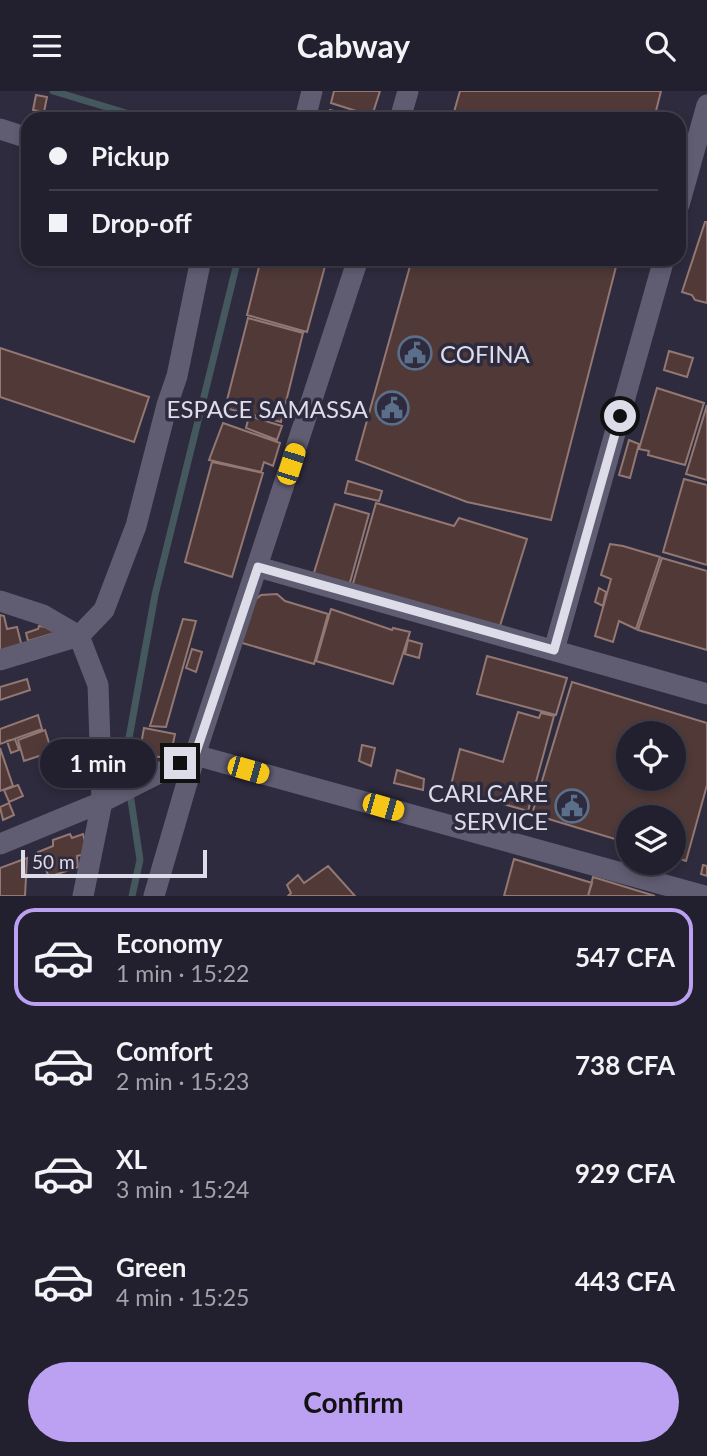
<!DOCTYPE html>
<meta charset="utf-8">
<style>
:root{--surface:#22202e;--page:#2e2d3a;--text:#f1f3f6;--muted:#a2a3aa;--line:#3f3e4a;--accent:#bca0f2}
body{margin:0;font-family:Lato,sans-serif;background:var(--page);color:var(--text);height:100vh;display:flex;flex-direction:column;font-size:26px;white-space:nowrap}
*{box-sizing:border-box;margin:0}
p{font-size:23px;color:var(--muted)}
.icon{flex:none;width:38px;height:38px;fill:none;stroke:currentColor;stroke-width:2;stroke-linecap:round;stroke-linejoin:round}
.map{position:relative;height:805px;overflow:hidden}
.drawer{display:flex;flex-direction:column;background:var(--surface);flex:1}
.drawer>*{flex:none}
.guide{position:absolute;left:21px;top:21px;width:665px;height:154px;border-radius:21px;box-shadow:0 4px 10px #0003,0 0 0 2px var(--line);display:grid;align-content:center;height:154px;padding:0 28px;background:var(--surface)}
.controls{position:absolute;left:616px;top:630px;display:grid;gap:14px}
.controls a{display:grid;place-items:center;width:70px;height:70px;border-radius:50%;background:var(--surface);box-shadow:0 4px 10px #0003,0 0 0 2px var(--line);font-size:35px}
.scale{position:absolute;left:21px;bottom:18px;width:186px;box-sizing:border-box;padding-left:7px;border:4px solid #dddce9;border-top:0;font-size:19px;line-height:24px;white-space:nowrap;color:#dddce9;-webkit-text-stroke:5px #2e2b3e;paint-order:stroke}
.end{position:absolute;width:32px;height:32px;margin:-16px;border:9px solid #dddce9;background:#111;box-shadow:0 0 0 4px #111}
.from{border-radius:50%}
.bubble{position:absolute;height:49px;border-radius:24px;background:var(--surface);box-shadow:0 4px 10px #0003,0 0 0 2px var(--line);font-size:23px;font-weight:700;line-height:49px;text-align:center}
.car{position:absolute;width:21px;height:42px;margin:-21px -10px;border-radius:9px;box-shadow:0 0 5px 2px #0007;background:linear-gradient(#f5c518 24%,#345 0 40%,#f5c518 0 76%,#345 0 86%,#f5c518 0)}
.guide b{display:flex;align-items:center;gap:24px;height:66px;font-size:26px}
.guide b+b{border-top:2px solid var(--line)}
.guide i{width:18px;height:18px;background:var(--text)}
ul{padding:12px 0 0;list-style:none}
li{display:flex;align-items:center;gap:21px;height:98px;margin:0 14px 10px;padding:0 14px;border:4px solid transparent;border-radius:21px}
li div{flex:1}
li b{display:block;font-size:26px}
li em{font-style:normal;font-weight:700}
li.active{border-color:var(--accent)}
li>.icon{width:63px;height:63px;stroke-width:1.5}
.action{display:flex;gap:14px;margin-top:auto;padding:14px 28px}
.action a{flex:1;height:80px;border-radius:42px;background:var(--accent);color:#111;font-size:28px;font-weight:700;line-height:80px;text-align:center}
header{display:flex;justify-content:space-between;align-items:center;height:91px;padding:0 28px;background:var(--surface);font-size:32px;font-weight:700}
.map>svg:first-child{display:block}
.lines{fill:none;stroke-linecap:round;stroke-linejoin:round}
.stream{stroke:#44585e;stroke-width:7}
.building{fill:#503936;stroke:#927773;stroke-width:2;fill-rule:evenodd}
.minor{stroke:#605d73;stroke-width:21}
.route{stroke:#dddce9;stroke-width:9}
.labels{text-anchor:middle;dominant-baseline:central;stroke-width:7;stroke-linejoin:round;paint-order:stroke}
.poi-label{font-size:24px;fill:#dddce9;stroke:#2e2b3e;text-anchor:end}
</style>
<header><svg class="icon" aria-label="menu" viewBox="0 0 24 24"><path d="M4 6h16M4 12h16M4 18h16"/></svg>Cabway<svg class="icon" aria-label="search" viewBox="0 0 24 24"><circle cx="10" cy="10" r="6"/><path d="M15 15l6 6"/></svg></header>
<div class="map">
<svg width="707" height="805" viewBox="0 0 707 805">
<rect width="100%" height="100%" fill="#2e2b3e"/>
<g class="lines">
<path class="stream" d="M53 0 146 28
M132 805 140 769 125 669 155 504 238 168"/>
</g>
<path class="building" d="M334 0H380L372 25 331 12Z
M460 0H661L654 28H452Z
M36 4 47 6 44 21 33 19Z
M330 19 361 28H327Z
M705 131H707V212L695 209 692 204 682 201Z
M261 168H327L307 241 247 224Z
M412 168H618L551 429 467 411 356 369Z
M248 227 303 242 281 331 225 317Z
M0 257 149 306 134 351 0 306Z
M669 260 693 267 687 286 664 279Z
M657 297 704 312 685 374 648 364 649 360 639 358Z
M707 314V389L686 383Z
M249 325 282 335 277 349 246 337Z
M223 332 280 352 273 375 264 371 261 381 209 369Z
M629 349 639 353 630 387 619 384Z
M212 371 263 382 232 486 185 471Z
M684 388 707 394V474L663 461Z
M348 390 382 400 379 410 345 402Z
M376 412 454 435 459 427 527 448 499 538 352 496Z
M335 413 369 423 349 495 313 485Z
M610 453 623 455 660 466 636 538 619 530 613 551 595 545 611 488 601 484Z
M662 467 707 480V559L638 539Z
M599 497 606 501 603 515 595 511Z
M277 503 285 510 328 523 314 573 239 551 251 512 261 504Z
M331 518 392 539 393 537 410 541 393 593 316 570Z
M0 524 4 525 7 538 17 536 22 556 0 562Z
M183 528 196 530 166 636 150 635Z
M39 535 52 537 55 542 28 550 26 542 38 538Z
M408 549 422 553 419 567 405 563Z
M192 558 202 561 196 581 186 577Z
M487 565 567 587 556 624 477 603Z
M27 588 30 599 0 609V596Z
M572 591 707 632V694L686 770 674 766V726H628V752L532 723ZM628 642H674V688H628Z
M518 621 539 627 541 622 554 625 528 720 450 698 460 658 503 671Z
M38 624 42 638 0 653V638Z
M144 637 175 643 170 667 139 664Z
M45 639 50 655 47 656 48 662 24 670 18 649Z
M15 648 19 659 11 662 7 650Z
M67 648 82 651 81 658 65 655Z
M362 654 375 657 371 675 359 670Z
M0 657 13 695 0 700Z
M65 665 77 667 75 685 63 683Z
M397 679 424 688 423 699 394 692Z
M18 694 23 705 9 711 4 699Z
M9 712 14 724 3 729 0 716Z
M70 743 72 747 83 743 88 762 77 765 78 776 49 786 38 761 53 755V749Z
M27 767 25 805H0V777Z
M514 768 592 792 588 805H504Z
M703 774 707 775V785L701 783Z
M328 775 355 805H288L291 802 287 794 298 784 304 792Z
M593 786 655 805H588Z"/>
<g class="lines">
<path class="minor" d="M305 28 312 0
M400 28 408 0
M0 38 28 47
M679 114 707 14
M258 476 707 603
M0 510 43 524 79 545 98 594 102 711 83 805
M554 559 664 168
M0 569 79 545 104 519 136 435 167 314 177 285 201 168
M0 753 102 711 195 664 705 805
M154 805 195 664 358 168"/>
</g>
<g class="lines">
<path class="route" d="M180 672 195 664 258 476 554 559 620 325"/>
</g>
<defs>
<symbol id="civic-ring" viewBox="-11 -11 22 22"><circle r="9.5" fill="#2e2b3e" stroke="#5c6f8a" stroke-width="1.5"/><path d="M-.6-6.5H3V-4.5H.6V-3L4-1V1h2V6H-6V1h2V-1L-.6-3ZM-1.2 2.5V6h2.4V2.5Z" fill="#5c6f8a"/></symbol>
</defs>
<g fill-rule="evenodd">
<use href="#civic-ring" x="396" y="243" width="38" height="38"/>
<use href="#civic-ring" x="373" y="298" width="38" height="38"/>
<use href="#civic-ring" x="553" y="696" width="38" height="38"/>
</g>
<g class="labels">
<g class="poi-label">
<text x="440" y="262" text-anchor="start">COFINA</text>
<text x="368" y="317">ESPACE SAMASSA</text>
<text x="548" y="701">CARLCARE<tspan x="548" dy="28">SERVICE</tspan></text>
</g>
</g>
</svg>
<div class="controls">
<a><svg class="icon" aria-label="locate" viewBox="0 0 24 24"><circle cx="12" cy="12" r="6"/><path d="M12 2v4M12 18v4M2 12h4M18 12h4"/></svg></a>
<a><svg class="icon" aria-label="layers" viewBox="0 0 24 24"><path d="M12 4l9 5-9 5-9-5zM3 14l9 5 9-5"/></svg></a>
</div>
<div class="scale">50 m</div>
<i class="end from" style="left:620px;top:325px"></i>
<i class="end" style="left:180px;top:672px"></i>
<div class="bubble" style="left:40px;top:648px;width:116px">1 min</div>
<i class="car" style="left:291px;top:373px;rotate:18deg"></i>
<i class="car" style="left:248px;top:679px;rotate:106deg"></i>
<i class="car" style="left:383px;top:716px;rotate:106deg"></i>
<div class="guide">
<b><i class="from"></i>Pickup</b>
<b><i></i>Drop-off</b>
</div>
</div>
<section class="drawer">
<ul>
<li class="active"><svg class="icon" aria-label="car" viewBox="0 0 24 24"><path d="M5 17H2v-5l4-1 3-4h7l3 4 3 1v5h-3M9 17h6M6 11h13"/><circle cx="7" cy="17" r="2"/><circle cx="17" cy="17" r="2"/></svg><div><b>Economy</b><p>1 min · 15:22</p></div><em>547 CFA</em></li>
<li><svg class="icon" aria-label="car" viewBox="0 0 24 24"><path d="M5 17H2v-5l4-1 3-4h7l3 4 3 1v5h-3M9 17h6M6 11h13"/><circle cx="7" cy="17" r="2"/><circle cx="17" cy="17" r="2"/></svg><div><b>Comfort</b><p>2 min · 15:23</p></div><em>738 CFA</em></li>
<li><svg class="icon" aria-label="car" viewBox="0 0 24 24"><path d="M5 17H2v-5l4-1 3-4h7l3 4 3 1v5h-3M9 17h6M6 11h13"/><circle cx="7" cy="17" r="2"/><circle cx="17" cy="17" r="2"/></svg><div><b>XL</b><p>3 min · 15:24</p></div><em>929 CFA</em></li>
<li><svg class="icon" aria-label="car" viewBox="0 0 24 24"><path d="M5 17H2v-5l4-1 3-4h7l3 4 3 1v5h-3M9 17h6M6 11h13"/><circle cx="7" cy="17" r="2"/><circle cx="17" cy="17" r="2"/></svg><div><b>Green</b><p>4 min · 15:25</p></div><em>443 CFA</em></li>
</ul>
<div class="action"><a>Confirm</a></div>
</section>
